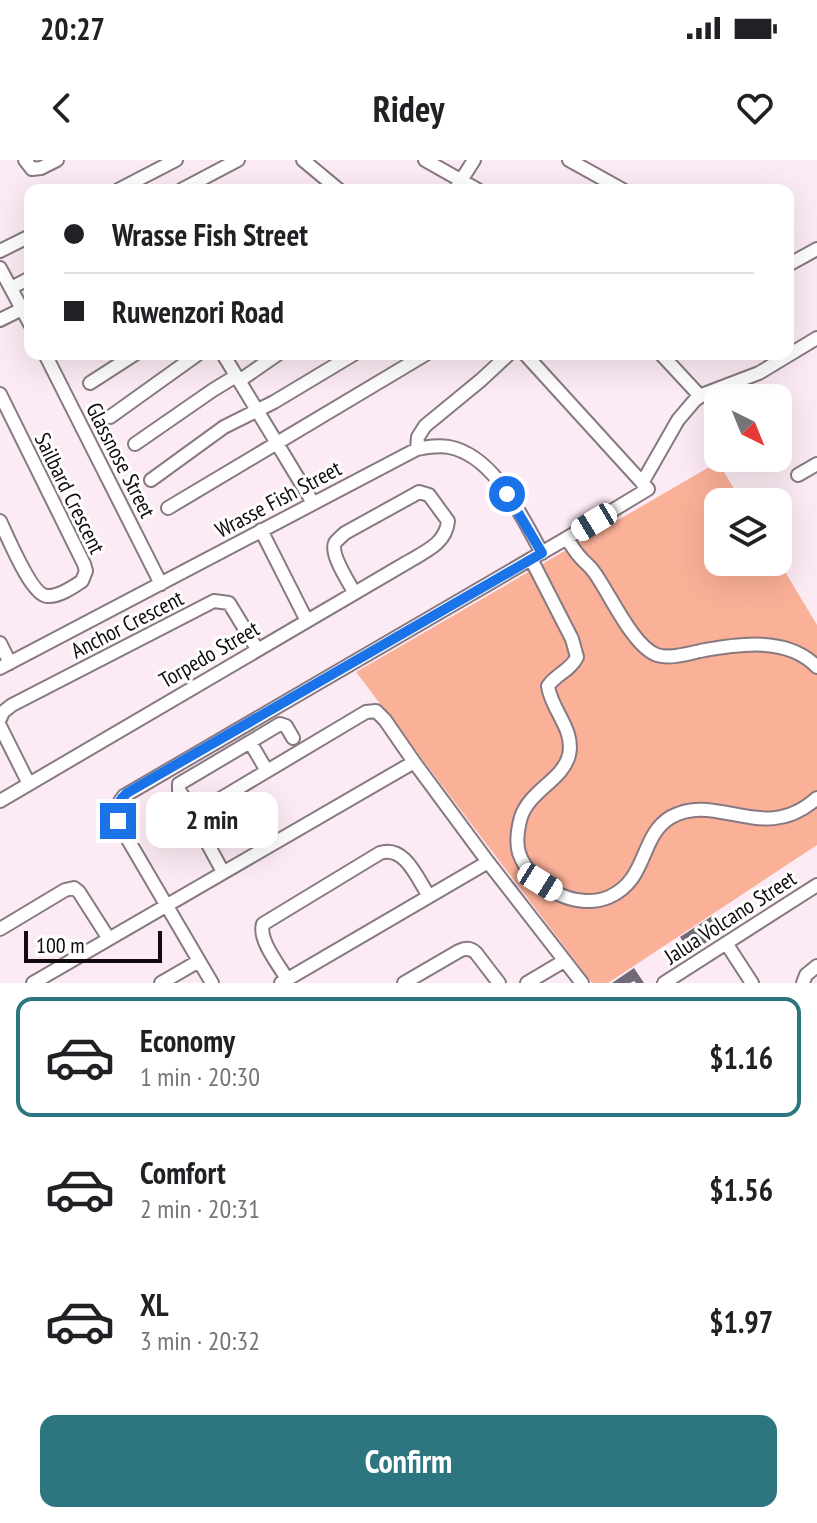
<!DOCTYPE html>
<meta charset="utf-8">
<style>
:root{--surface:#fff;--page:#f2f2f2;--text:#202124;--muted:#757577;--line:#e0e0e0;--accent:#2e767f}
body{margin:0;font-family:"PT Sans Narrow",sans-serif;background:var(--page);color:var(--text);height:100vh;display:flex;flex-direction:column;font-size:30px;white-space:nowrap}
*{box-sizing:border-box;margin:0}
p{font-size:26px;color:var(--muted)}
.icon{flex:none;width:44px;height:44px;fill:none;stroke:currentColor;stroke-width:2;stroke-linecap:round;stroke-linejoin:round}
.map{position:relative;height:823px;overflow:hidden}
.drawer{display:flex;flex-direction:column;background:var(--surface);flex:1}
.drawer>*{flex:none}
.hud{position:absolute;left:24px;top:24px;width:770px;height:176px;border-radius:16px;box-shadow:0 8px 32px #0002;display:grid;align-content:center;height:176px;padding:0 40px;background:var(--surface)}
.needle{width:52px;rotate:137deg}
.buttons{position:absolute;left:704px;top:224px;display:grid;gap:16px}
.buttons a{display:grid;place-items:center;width:88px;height:88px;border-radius:16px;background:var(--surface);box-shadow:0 8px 32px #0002;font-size:40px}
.scale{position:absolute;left:24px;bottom:20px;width:138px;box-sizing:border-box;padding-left:8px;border:4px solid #110b0f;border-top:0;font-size:22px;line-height:28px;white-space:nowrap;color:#110b0f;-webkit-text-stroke:6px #fff;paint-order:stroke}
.end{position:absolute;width:36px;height:36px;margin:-18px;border:10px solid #1a73e8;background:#fff;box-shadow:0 0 0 4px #fff}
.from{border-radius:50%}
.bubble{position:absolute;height:56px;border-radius:16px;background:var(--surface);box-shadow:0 8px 32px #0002;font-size:26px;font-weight:600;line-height:56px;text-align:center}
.car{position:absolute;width:24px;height:48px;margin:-24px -12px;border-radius:10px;box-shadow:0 0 6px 2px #0007;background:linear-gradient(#fff 24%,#345 0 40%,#fff 0 76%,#345 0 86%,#fff 0)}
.hud b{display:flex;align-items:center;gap:28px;height:76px;font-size:30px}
.hud b+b{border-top:2px solid var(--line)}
.hud i{width:20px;height:20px;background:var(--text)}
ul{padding:14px 0 0;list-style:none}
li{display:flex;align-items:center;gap:24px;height:120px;margin:0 16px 12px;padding:0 24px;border:4px solid transparent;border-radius:16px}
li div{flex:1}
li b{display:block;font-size:30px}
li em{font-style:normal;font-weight:600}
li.selected{border-color:var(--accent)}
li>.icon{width:72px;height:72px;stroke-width:1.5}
.button{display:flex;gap:16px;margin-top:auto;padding:16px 40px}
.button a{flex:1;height:92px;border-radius:16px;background:var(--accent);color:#fff;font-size:32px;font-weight:600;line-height:92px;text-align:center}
.status{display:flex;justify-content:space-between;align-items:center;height:56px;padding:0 40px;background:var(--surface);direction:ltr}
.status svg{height:22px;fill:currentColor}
header{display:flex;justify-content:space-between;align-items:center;height:104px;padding:0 40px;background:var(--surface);font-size:36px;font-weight:600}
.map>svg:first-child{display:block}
.green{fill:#fbb098}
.building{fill:#716975}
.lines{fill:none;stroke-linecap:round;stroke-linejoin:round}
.minor-casing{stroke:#887981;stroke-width:16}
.minor{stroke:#fff;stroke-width:12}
.route{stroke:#1a73e8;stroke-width:10}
.labels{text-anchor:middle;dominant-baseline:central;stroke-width:6;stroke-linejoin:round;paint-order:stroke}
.street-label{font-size:22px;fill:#110b0f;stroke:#fff}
</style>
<div class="status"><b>20:27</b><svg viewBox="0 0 49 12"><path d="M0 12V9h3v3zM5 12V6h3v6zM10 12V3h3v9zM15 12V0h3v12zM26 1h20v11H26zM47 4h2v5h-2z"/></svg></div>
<header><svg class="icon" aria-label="back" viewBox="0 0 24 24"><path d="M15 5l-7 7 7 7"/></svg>Ridey<svg class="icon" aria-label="heart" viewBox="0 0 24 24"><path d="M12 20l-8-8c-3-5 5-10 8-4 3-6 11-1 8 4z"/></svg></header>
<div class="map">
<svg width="817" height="823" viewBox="0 0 817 823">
<rect width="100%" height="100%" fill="#fcebf4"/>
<path class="green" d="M718 302 742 342H718V402H778V400L817 465V685L608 823H592L356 512Z"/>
<path class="building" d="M712 756 723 772 714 778 709 770 702 775 707 782 702 785 698 779 693 782 697 789 691 793 680 777Z
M634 808 644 823H636L634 821 630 823H612Z"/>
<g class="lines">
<defs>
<path id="minor" d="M25 0 32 9 41 8 57 0
M303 0 339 30
M425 0 478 30
M569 0 623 30
M118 30 176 0
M181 30 238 0
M455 30 474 0
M0 91 30 76
M788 105 817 89
M0 108 30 164
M11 128 30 118
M0 160 22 149
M45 194 161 424
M223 194 313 343
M661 194 700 236
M239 221 278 194
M90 223 135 194
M0 234 84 404 86 411 82 421C73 427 59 437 47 436 31 435 8 377 0 361
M110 257 198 194
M135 284 213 230 236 216
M417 289 418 277 425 266 481 220 509 194
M798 315 817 304
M151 320 224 267 274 242 354 194
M642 323 678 260 695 240 704 234 759 213 817 178
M168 348 426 194
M261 370 307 461
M567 378C571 385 576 393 581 398 585 403 590 406 594 412 609 432 633 487 657 495 669 499 687 494 700 491 738 484 787 476 817 507
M531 399 572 479 577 497C570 511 556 514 548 526 551 550 575 569 569 595 563 620 530 630 521 657 518 668 516 683 519 693 531 727 576 751 609 737 649 719 639 676 671 657 717 631 764 686 817 638
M0 483 10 503
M0 508 417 289C428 287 438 285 449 287 495 296 521 356 542 393
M0 559 3 552 12 545 214 441 229 443 257 489
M0 566 29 624
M267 611 250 582 280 564 286 566 293 578
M0 641 406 403C424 392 446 384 448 361L429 335 419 332 412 336 345 373C343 375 337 380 335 383 330 394 348 421 354 432
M197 658 179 630V624L250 582
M223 712 198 666 197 658 200 651 366 552 376 551 385 560 414 602 488 702 582 823
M0 769 65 730 74 728 79 732 109 779
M726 783 752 823
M287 819C279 805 258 780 263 764L380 693C405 685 417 718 429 736
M33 823 414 602
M161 823 199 801
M212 823 120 666C115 655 116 645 124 636L567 378 648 329 525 194
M281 823 488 702
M404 823 459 791C465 788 471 788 476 793L499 823
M527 823 564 801
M664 823 817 725
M803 823 806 815 817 806"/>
</defs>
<use href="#minor" class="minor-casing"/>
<use href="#minor" class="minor"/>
</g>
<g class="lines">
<path class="route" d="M118 661C114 649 119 640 127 633L542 393 507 334"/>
</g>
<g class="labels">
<g class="street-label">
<text transform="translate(121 300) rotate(63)">Glassnose Street</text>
<text transform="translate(70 333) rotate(64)">Sailbard Crescent</text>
<text transform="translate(278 339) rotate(-28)">Wrasse Fish Street</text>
<text transform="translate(127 464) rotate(-27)">Anchor Crescent</text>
<text transform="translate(209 494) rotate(-30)">Torpedo Street</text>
<text transform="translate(730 757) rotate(-33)">Jalua Volcano Street</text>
</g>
</g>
</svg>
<div class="buttons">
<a><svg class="needle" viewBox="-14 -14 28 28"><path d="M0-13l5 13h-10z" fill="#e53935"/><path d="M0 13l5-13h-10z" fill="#757577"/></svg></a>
<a><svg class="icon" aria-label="layers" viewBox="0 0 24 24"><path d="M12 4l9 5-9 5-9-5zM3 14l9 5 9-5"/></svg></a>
</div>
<div class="scale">100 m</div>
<i class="end from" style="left:507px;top:334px"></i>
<i class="end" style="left:118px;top:661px"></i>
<div class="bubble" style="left:146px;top:632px;width:132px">2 min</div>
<i class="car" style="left:594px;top:362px;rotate:239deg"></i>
<i class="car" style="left:540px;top:722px;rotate:122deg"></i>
<div class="hud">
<b><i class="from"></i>Wrasse Fish Street</b>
<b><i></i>Ruwenzori Road</b>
</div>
</div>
<section class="drawer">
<ul>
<li class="selected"><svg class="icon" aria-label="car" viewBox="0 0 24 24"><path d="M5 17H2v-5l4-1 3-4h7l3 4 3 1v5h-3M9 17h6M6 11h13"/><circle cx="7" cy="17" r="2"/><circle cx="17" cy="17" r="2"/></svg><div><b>Economy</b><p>1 min · 20:30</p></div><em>$1.16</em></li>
<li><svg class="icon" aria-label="car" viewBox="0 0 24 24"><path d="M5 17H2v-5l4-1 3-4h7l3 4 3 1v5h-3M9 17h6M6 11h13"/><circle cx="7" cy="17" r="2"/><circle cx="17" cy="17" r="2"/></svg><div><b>Comfort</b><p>2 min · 20:31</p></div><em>$1.56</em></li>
<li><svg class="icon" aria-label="car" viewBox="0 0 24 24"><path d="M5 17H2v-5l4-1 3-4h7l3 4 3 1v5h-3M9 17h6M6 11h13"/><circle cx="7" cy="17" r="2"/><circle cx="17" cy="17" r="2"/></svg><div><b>XL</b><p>3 min · 20:32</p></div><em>$1.97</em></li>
</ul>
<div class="button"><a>Confirm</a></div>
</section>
